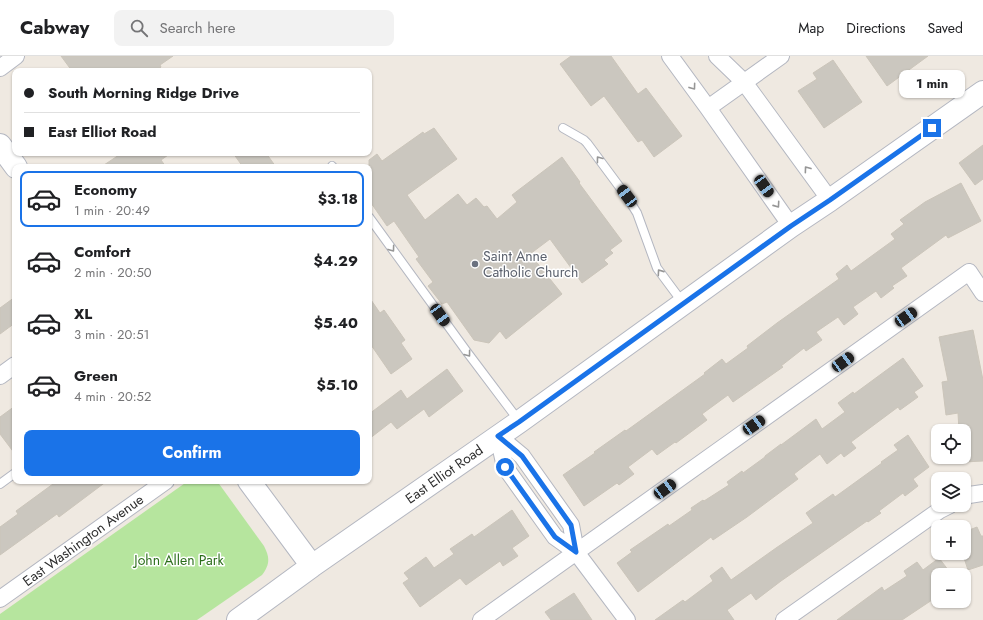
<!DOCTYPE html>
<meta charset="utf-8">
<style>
:root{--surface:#fff;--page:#f2f2f2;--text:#202124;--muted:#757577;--line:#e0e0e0;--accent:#1a73e8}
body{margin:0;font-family:Jost,sans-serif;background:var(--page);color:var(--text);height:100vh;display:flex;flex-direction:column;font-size:15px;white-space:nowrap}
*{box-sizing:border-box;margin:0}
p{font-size:13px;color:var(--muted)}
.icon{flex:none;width:22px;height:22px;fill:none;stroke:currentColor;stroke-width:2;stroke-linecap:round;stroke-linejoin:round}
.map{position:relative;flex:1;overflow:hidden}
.side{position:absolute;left:12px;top:108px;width:360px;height:320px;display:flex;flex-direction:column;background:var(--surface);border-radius:8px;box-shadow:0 1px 3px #0004}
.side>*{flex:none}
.top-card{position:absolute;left:12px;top:12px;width:360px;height:88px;border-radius:8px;box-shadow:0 1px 3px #0004;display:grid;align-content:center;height:88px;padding:0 12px;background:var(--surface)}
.controls{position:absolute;left:931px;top:368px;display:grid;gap:8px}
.controls a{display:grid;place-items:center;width:40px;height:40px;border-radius:8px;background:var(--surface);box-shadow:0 1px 3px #0004;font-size:20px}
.end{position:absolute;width:18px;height:18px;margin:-9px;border:5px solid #1a73e8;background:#fff;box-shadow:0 0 0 2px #fff}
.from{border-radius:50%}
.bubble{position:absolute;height:28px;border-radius:8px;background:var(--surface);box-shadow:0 1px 3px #0004;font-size:13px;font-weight:700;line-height:28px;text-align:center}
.car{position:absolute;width:12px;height:24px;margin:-12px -6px;border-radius:5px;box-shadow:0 0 3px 1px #0007;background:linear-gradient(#222 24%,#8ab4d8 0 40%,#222 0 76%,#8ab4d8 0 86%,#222 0)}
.top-card b{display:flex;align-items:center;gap:14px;height:38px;font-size:15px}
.top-card b+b{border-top:1px solid var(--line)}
.top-card i{width:10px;height:10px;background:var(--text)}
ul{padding:7px 0 0;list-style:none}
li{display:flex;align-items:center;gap:12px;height:56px;margin:0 8px 6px;padding:0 4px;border:2px solid transparent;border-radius:8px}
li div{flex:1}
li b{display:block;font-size:15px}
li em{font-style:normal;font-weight:700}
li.active{border-color:var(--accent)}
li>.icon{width:36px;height:36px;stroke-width:1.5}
.primary-button{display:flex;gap:8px;margin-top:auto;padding:8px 12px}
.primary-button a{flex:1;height:46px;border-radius:8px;background:var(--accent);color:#fff;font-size:16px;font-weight:700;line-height:46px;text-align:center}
header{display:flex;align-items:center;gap:24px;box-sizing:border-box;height:56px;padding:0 20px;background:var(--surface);border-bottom:1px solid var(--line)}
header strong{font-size:19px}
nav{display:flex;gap:22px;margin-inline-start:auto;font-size:14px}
.search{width:280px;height:36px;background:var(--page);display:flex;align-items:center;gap:10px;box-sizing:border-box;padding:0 14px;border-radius:8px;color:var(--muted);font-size:15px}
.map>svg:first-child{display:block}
.green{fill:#b6e59e}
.building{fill:#cbc7bf;stroke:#cbc5ba}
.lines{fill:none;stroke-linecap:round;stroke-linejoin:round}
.lane-casing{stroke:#b4b7c1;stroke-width:10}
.street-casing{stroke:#b4b7c1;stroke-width:18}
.secondary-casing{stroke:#b4b7c1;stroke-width:24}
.lane{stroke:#fff;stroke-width:8}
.street{stroke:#fff;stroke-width:16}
.secondary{stroke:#fff;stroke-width:22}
.oneway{stroke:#969696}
.route{stroke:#1a73e8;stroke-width:5}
.worship-dot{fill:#6b7280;stroke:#fff;stroke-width:1.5}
.labels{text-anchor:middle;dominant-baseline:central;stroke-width:3;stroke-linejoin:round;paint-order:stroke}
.worship-label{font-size:14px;fill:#5b616d;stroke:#fff;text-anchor:start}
.street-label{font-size:14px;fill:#2e2e2e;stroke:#fff}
.park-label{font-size:14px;fill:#2c6e1b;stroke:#fff}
</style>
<header>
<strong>Cabway</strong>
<div class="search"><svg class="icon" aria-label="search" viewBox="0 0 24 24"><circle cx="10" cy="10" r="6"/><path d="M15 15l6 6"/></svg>Search here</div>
<nav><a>Map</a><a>Directions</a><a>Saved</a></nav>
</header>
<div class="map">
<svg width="983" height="564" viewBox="0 0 983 564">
<rect width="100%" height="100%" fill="#efe9e1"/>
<path class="green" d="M188 425H217L264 490C270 502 270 508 262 519L197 564H0V558Z"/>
<path class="building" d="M61 0H173L160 9 161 11 155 15H72Z
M571 0H611L638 38 646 32 682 80 654 101 642 84 638 86 604 40 591 50 560 8Z
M866 0H928L887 30Z
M833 4 862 46 824 72 798 35 817 23 813 17Z
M434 72 457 103 407 139 425 164 458 138 467 149 476 142 484 151 487 150 497 163 517 146 512 139 562 101 580 126 579 127 622 185 610 194 613 197 604 204 608 208 582 227 550 183 530 198 562 238 506 283 500 275 489 287 474 284 447 246 442 248 428 230 433 226 416 203 419 201 394 165 387 170 369 144V104L377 98 382 105 423 76 424 78Z
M983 89V123L975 129 959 107Z
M122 97H171L161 104 166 111H101Z
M233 97H266L276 111H243Z
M961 127 981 165 948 182 946 179 901 212 907 220 892 230 894 232 881 242 876 235 853 251 858 258 844 269 838 261 816 276 822 284 806 295 804 292 781 310 783 311 733 346 728 339 702 358 707 364 676 387 675 386 657 399 652 393 628 411 634 418 619 429 617 427 584 450 563 419 595 397 594 396 625 374 626 375 662 349 705 318 704 317 722 303 726 308 748 292 747 290 777 267 839 223 836 218 847 209 851 215 895 183 891 178 904 168 900 164 925 146Z
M15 241V267L0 278V252Z
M369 241 380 257 384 254 405 284 401 287 412 303 391 318 369 286Z
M973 274 983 324V405L964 406V375H959L958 357 946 359 942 326 948 325 939 281Z
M903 302 923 330 914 336 918 341 900 354 898 351 851 386 856 392 844 401 841 397 827 408 820 398 794 418 798 423 747 461 713 484 711 481 638 536 617 507 632 496 630 494 668 468 669 470 692 454 691 452 703 444 704 445 729 429 727 426 742 415 743 417 765 401V400L781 388V389L816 363 822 373 845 356 838 347 853 336 854 338Z
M447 313 463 335 429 361 424 353 397 373 391 366 369 383V358L401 334 407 343Z
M15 350V398L0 378V361Z
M908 379 929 411 913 423 918 430 905 440 903 437 879 455 881 457 868 466 867 465 781 525 756 544 751 537 727 554 734 564H655L683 544 685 546 713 525 710 520 722 511 731 524 776 492 813 467 806 457 833 438 835 441 882 407 881 406 898 394 894 389Z
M57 425H107L59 461 57 458 0 499V471L18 458 16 455Z
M512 454 529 480 512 492 518 500 503 510 500 505 466 529 460 522 420 551 403 527 409 523 404 517 426 501 434 512 454 498 450 493 472 478 474 481Z
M977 471 981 480H983V509L968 514 964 502V476Z
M939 502 952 519H938V540L902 564H837L882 531 884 535 907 520 904 515 917 506 923 514Z
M574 537 592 564H551L545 556Z"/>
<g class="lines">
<defs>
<path id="lane" d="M563 72 584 84 587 87 627 141 637 157 657 212 683 247
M332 110 333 111
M369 161 467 296 519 365
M0 428 15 417"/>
<path id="street" d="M670 0 708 52 791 170
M717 0 744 26 830 144
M0 12 16 0
M708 52 781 0
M0 320 15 309
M498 380 505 411 555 481 576 496 627 564
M498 380 522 400 571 469 576 496
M964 442 969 439 983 437
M0 543 166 425
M481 564 969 216 983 237
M784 564 940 454 950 449"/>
<path id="secondary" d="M0 89 16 111
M249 425 312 510
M238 564 312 510 519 366 791 170 830 144 983 36"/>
</defs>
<use href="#lane" class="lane-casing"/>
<use href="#street" class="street-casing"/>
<use href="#secondary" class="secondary-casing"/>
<use href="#lane" class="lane"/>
<use href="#street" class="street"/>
<use href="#secondary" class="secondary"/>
</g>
<defs><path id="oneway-chevron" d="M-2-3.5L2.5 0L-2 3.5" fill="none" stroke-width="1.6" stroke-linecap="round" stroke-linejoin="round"/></defs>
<g class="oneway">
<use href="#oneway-chevron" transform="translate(693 31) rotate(54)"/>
<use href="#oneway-chevron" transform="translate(599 103) rotate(-127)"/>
<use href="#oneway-chevron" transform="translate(807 113) rotate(-126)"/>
<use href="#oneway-chevron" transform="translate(777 149) rotate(55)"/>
<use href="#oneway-chevron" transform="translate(392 193) rotate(54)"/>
<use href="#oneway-chevron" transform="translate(660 216) rotate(-125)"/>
<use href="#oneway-chevron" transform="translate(468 298) rotate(53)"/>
</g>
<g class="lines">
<path class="route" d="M505 411 555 481 576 496 571 469 522 400 498 380 519 366 791 170 830 144 932 72"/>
</g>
<circle class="worship-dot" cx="475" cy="208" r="4"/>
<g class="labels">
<g class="worship-label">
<text x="483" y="200">Saint Anne<tspan x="483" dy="16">Catholic Church</tspan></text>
</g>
<g class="street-label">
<text transform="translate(444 418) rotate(-35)">East Elliot Road</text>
<text transform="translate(83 484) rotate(-36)">East Washington Avenue</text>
</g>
<g class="park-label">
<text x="179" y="504">John Allen Park</text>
</g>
</g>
</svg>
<div class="controls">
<a><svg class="icon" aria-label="locate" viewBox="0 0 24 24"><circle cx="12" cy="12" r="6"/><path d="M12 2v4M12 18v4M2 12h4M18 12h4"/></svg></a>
<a><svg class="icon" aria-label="layers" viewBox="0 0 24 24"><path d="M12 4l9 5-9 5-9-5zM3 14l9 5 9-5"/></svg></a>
<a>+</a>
<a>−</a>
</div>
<i class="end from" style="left:505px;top:411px"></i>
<i class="end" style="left:932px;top:72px"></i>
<div class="bubble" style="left:899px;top:14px;width:66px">1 min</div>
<i class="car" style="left:764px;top:130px;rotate:145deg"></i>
<i class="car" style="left:627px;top:140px;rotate:323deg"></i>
<i class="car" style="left:440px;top:259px;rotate:144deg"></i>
<i class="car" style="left:906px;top:261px;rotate:55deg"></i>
<i class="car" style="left:843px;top:306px;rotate:54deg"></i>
<i class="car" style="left:754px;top:369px;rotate:55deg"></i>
<i class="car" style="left:665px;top:433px;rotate:54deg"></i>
<div class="top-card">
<b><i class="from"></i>South Morning Ridge Drive</b>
<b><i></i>East Elliot Road</b>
</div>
<section class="side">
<ul>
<li class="active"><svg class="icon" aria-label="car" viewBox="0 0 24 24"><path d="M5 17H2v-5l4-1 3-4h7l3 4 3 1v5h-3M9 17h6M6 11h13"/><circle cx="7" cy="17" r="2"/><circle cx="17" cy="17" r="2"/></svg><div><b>Economy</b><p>1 min · 20:49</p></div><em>$3.18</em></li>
<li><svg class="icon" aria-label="car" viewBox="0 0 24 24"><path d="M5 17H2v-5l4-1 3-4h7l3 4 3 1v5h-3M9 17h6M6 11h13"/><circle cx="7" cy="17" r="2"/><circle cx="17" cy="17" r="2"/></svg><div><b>Comfort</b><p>2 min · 20:50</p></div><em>$4.29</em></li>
<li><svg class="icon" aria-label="car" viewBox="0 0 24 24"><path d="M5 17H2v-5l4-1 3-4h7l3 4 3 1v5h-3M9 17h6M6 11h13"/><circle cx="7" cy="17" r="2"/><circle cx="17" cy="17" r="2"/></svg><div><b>XL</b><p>3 min · 20:51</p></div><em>$5.40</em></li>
<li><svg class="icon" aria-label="car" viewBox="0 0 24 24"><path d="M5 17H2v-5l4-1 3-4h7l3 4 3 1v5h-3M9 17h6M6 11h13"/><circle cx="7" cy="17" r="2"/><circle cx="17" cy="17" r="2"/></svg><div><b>Green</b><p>4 min · 20:52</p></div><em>$5.10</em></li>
</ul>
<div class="primary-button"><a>Confirm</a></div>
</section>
</div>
